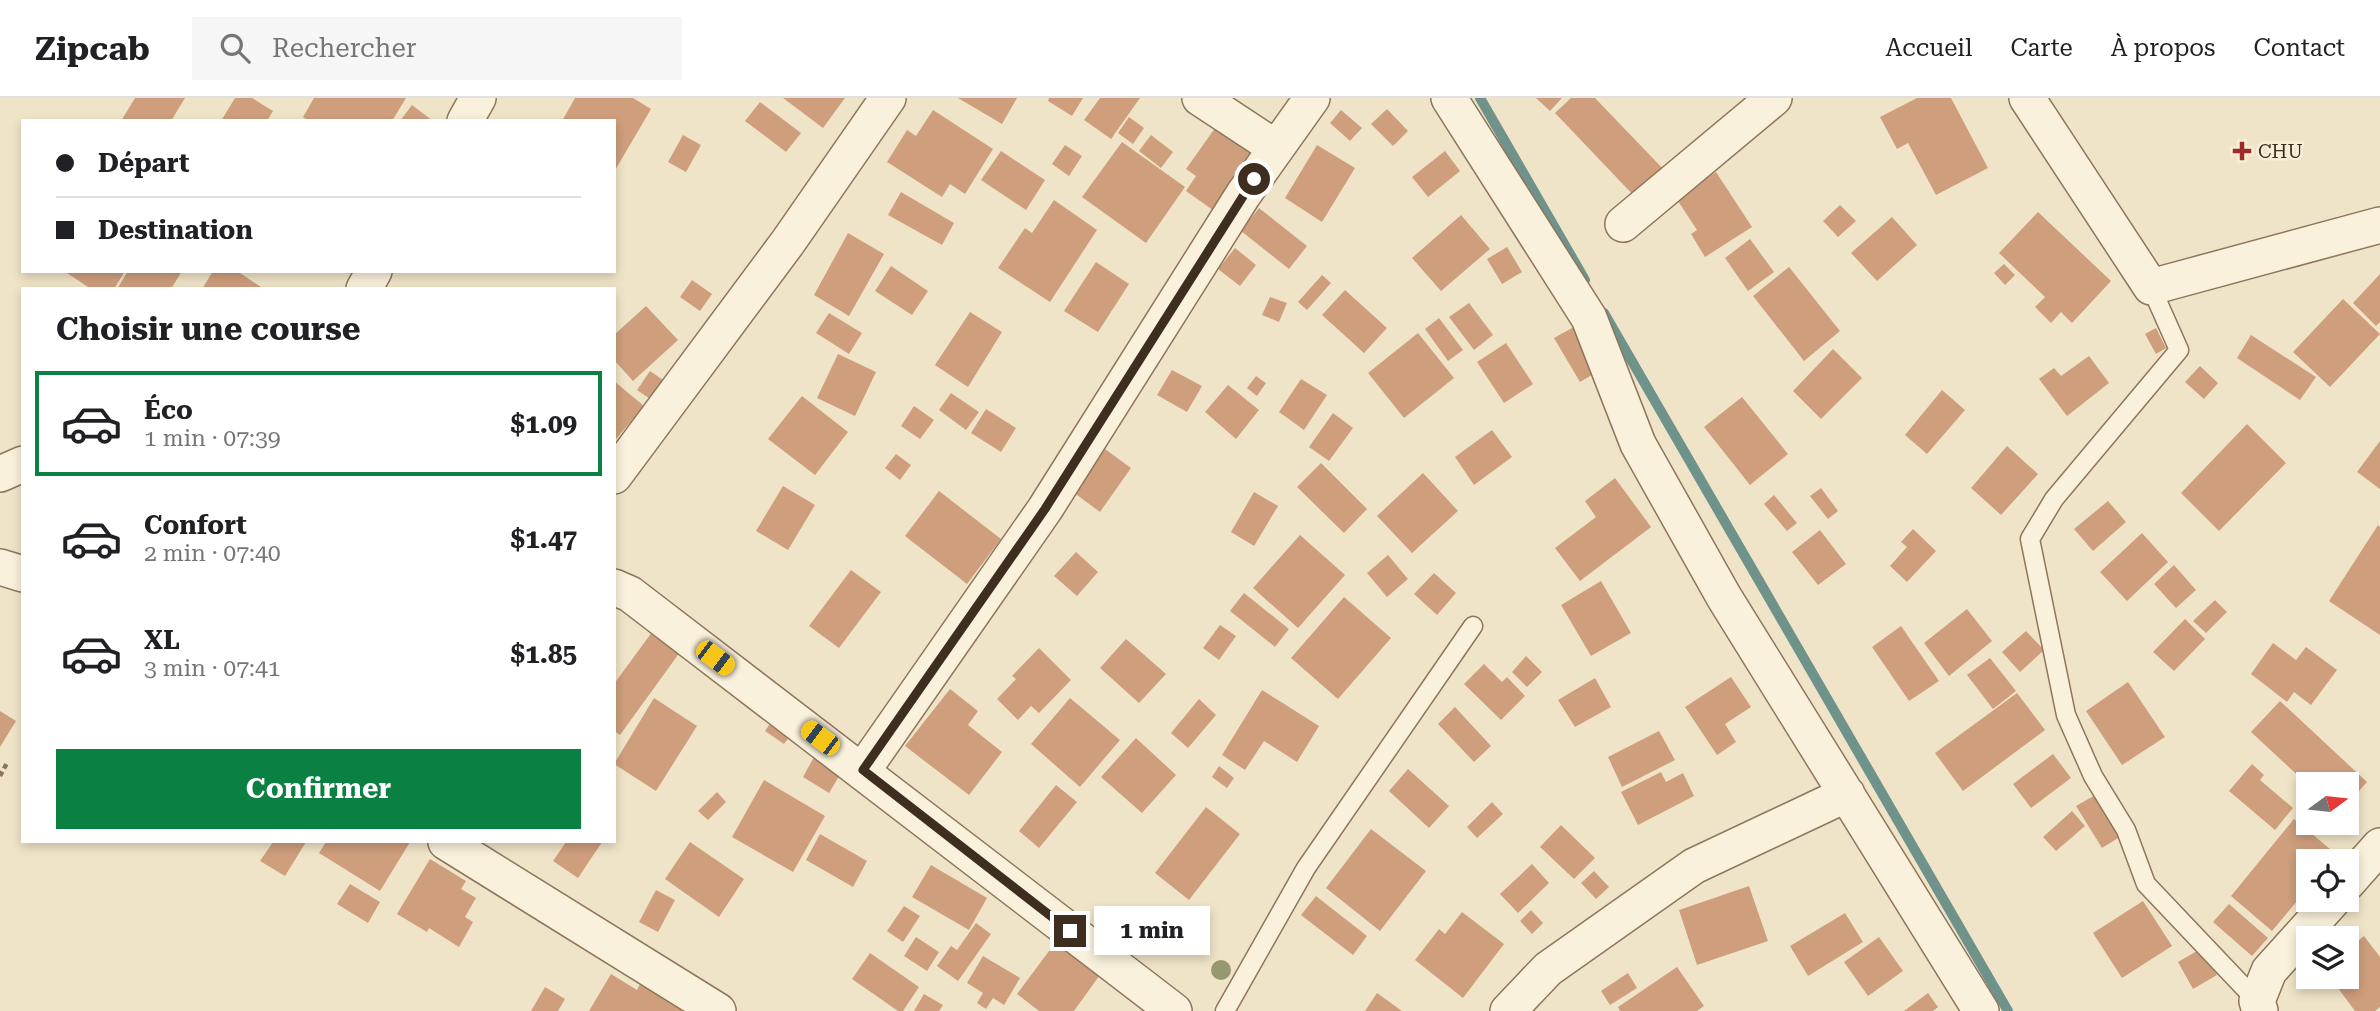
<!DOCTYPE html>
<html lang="fr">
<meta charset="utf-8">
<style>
:root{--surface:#fff;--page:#f6f6f6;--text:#202124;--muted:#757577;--line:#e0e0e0;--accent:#0b8043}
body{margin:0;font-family:"Roboto Serif",serif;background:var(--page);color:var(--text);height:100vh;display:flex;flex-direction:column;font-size:26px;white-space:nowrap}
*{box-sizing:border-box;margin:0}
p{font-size:23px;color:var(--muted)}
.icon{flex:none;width:38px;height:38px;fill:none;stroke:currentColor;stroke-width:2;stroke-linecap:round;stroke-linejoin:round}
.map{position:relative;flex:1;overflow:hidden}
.sheet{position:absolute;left:21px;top:189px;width:595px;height:556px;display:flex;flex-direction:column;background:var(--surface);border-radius:0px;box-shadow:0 4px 10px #0003}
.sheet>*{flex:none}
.hud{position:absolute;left:21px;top:21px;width:595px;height:154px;border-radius:0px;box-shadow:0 4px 10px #0003;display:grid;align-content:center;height:154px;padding:0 35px;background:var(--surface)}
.needle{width:46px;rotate:75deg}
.tools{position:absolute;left:2296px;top:674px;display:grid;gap:14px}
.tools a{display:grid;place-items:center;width:63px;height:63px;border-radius:0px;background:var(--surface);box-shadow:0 4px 10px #0003;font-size:35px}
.end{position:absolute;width:32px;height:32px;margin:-16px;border:9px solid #3d2e20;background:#fff;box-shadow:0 0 0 4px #fff}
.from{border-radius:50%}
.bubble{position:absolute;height:49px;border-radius:0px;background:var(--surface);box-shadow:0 4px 10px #0003;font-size:23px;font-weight:700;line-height:49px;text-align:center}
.car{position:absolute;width:21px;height:42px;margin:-21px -10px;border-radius:9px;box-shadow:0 0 5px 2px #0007;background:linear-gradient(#f5c518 24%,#345 0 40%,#f5c518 0 76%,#345 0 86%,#f5c518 0)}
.hud b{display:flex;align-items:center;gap:24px;height:66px;font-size:26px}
.hud b+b{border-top:2px solid var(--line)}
.hud i{width:18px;height:18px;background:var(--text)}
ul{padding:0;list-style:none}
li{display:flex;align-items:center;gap:21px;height:105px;margin:0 14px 10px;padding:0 21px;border:4px solid transparent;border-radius:0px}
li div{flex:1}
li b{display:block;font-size:26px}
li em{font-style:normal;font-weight:700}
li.selected{border-color:var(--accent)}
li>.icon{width:63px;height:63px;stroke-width:1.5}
h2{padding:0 35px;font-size:32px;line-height:84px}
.primary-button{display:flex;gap:14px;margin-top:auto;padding:14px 35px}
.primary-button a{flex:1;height:80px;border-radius:0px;background:var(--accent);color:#fff;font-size:28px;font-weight:700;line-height:80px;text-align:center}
header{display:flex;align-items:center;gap:42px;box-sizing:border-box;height:98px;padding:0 35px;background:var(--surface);border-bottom:2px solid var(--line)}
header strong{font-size:33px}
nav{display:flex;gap:38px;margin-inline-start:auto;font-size:24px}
.search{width:490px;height:63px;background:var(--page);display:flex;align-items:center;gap:18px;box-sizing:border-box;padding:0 24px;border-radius:0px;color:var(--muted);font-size:26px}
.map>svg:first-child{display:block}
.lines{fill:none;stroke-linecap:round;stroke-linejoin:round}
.stream{stroke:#6f938a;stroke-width:10}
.building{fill:#cf9f7d}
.service-casing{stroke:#8d765c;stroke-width:21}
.minor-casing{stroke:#8d765c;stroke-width:38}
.path{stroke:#8d765c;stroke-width:4.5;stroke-dasharray:5 3.5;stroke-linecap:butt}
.service{stroke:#faf1dc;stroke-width:18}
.minor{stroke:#faf1dc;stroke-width:35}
.tree{fill:#96986f}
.route{stroke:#3d2e20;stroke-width:9}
.poi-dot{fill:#9e2a2b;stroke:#f7eed8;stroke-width:2.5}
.labels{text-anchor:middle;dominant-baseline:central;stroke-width:5;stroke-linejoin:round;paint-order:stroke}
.poi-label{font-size:19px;fill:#3d2e20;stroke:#f7eed8;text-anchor:start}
</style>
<header>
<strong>Zipcab</strong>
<div class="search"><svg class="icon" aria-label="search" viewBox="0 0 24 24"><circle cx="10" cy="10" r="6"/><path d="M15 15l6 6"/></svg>Rechercher</div>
<nav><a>Accueil</a><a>Carte</a><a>À propos</a><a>Contact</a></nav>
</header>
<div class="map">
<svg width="2380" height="913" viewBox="0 0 2380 913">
<rect width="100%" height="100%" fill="#f0e4c8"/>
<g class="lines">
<path class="stream" d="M1480 0 1585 182
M1604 215 2008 913"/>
</g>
<path class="building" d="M135 0H185L171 23H121Z
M235 0H252L273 13 267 23H221Z
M314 0H406L392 23H309L303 19Z
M575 0H633L651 11 614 74V23H562Z
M783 0H845L823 30Z
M958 0H1017L1002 26Z
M1049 0H1083L1072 18 1048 3Z
M1100 0H1140L1111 41 1084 22Z
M1536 0H1562L1550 13Z
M1571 0H1595L1667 75 1638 102 1555 15Z
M1917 0H1951L1988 70 1936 97 1908 45 1897 51 1880 19Z
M760 4 801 35 786 54 745 23Z
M412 7 433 23H400Z
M1387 11 1408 33 1393 48 1371 26Z
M933 12 993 51 965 96 950 86 942 99 887 64 907 32 916 38Z
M1341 12 1362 30 1350 43 1330 25Z
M1129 19 1144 30 1133 46 1118 35Z
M1215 30 1263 64 1224 120 1186 93 1196 78 1186 71Z
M683 37 701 47 686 74 668 64Z
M1151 37 1173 54 1161 70 1139 53Z
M1122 44 1185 89 1146 145 1082 99Z
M1065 47 1082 58 1069 78 1052 66Z
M1317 47 1355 70 1322 124 1285 100Z
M1001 53 1045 82 1026 112 981 82Z
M1445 53 1460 73 1428 99 1412 79Z
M1716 74 1752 129 1705 159 1691 136 1697 132 1676 100Z
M901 94 954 125 942 147 888 117Z
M1054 102 1097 132 1050 204 998 170 1025 130 1032 135Z
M1840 107 1856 123 1838 139 1823 123Z
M1259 110 1307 148 1289 171 1241 133Z
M2038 114 2111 183 2072 225 2061 214 2051 225 2035 209 2045 199 1999 155Z
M1461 117 1490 151 1441 193 1412 160Z
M1892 119 1917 147 1877 183 1851 155Z
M848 135 884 156 849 218 814 197Z
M1750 141 1774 174 1748 193 1725 160Z
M1507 149 1522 174 1502 186 1487 161Z
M1235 150 1256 167 1240 188 1218 171Z
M1096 164 1129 186 1098 234 1064 213Z
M2004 166 2015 177 2005 187 1994 175Z
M891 168 928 193 912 217 875 193Z
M1789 169 1840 233 1804 263 1753 198Z
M64 173H125L114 191H91Z
M128 173H182L171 191H117Z
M213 173H237L264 191H202Z
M2380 176V224L2376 228 2353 205Z
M1322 177 1331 185 1307 212 1298 204Z
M692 182 712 196 700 213 680 199Z
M1345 192 1387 230 1364 255 1322 217Z
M1270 199 1287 205 1279 224 1262 217Z
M2343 201 2380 236 2330 289 2293 254Z
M1469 205 1493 237 1474 252 1449 219Z
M646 208 678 242 633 283 614 262V237Z
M970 214 1002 234 968 289 935 267Z
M829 215 862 235 849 256 816 235Z
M1439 220 1463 252 1448 263 1425 231Z
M1581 225 1607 268 1580 284 1554 240Z
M2156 230 2166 250 2156 256 2145 236Z
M1418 235 1454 280 1404 320 1368 275Z
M2251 237 2316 279 2300 302 2237 260Z
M1506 245 1533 286 1504 305 1477 264Z
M1833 251 1862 280 1821 321 1793 293Z
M838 256 876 274 855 318 817 300Z
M2089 258 2109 285 2067 318 2039 281 2054 270 2061 278Z
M2200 268 2218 285 2204 301 2185 284Z
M1172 272 1202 288 1187 314 1157 297Z
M650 273 666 284 653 303 637 292Z
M1256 278 1266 285 1257 298 1247 290Z
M1301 281 1327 297 1304 332 1279 314Z
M614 283 644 308 616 341 614 339Z
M1228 287 1259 312 1236 341 1205 314Z
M1942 292 1965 312 1927 356 1905 337Z
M951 295 979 314 966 332 939 312Z
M802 298 848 334 815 377 768 341Z
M1742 299 1788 356 1750 387 1704 329Z
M914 308 934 322 920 341 901 328Z
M986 311 1016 330 1001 354 971 335Z
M1333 315 1353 330 1329 363 1309 349Z
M2247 326 2286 365 2219 433 2181 395Z
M1492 332 1512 359 1474 387 1455 359Z
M2380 343V391L2357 374Z
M2007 348 2038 376 2001 417 1971 390Z
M1105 351 1131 370 1100 414 1073 394Z
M896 356 911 367 900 382 885 370Z
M1321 365 1367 411 1344 435 1297 389Z
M1423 375 1458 413 1412 455 1377 418Z
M1615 380 1651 429 1580 483 1555 450 1596 419 1585 403Z
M783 388 815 407 788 452 756 433Z
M1821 390 1838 413 1828 421 1810 398Z
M939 393 1001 441 967 486 905 438Z
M1254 394 1278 408 1254 448 1231 434Z
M1774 397 1797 425 1787 433 1764 406Z
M2108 403 2126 424 2093 453 2074 431Z
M2378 427 2380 429V537L2329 503Z
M1913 431 1936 453 1907 484 1890 468 1907 449 1901 444Z
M1820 432 1846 466 1818 487 1792 454Z
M2142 435 2168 464 2127 503 2100 474Z
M1300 437 1345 477 1298 530 1253 490Z
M1076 454 1098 474 1077 498 1054 478Z
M1388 457 1408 481 1387 499 1367 475Z
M2174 467 2196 492 2176 510 2154 486Z
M851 472 881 494 839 550 809 528Z
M1434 475 1456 495 1437 517 1414 496Z
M1601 483 1631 535 1591 558 1561 507Z
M1244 495 1289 531 1275 549 1230 513Z
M1344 499 1391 540 1338 601 1291 560Z
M2215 502 2227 514 2206 535 2193 523Z
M1967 511 1992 543 1949 578 1924 545Z
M2185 521 2205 541 2174 573 2153 554Z
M1220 527 1236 538 1219 562 1203 550Z
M1901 528 1939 583 1909 603 1872 549Z
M655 530 683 550 620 637 614 633V586Z
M2026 533 2044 552 2020 574 2002 554Z
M1126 541 1166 576 1139 605 1100 570Z
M2273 545 2296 562 2306 549 2337 572 2311 607 2294 594 2287 604 2251 576Z
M1039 550 1071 582 1039 615 1031 608 1018 622 997 601 1016 581 1012 578Z
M1526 558 1542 574 1527 589 1512 574Z
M1990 560 2016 593 1993 611 1967 577Z
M1484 566 1502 584 1507 579 1525 598 1501 622 1464 586Z
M1731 579 1751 609 1725 626 1736 644 1717 657 1685 609Z
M1595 580 1611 609 1575 629 1558 602Z
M2128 584 2165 639 2122 667 2086 613Z
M950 591 978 613 968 627 1002 654 969 697 905 648Z
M1262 592 1319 628 1297 664 1264 643 1245 672 1222 657Z
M2017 595 2045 632 1963 693 1935 655Z
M654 600 697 628 656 693 614 666Z
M1070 600 1120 642 1080 689 1031 646Z
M1199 601 1216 617 1188 650 1171 635Z
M2280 603 2367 684 2347 706V686H2307L2251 634Z
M1455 609 1491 648 1474 664 1438 626Z
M0 613 16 623 0 649Z
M776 617 795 631 784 646 765 633Z
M1659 633 1675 662 1622 689 1608 659Z
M1136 640 1176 677 1142 715 1101 679Z
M2053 656 2071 680 2031 710 2013 686Z
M814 659 841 675 829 695 803 679Z
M2252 666 2264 677 2260 682 2293 710 2275 732 2229 693Z
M1219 668 1234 680 1227 690 1212 679Z
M1408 671 1449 708 1429 730 1389 693Z
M1661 674 1666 684 1683 675 1694 698 1638 727 1621 694Z
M764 682 825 718 793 774 732 739Z
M1056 687 1077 704 1039 750 1019 733Z
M717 694 726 704 708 722 698 713Z
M2097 696 2123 737 2102 750 2076 708Z
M1492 704 1503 716 1477 740 1467 729Z
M1206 709 1240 736 1189 802 1155 775Z
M2072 713 2085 728 2056 753 2043 739Z
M2294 721 2336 756 2330 763H2308V790L2272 833 2231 798Z
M1561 727 1595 760 1574 781 1540 749Z
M1371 731 1426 773 1380 833 1326 790Z
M820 736 867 763 853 789 806 762Z
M273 744H306L285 778 260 763Z
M326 744H410L380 793 319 755Z
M566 744H602L578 780 553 763Z
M690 744 744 781 719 819 665 781Z
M430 761 466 783 461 791 476 800 465 819 473 824 459 849 429 830 427 834 397 816Z
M1532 766 1549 785 1518 815 1500 796Z
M931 767 987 800 969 832 912 799Z
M1594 773 1609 789 1596 801 1581 785Z
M350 786 380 804 368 825 337 806Z
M1749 788 1768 843 1697 867 1679 812Z
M656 792 675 802 658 834 639 824Z
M1316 798 1367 838 1353 857 1301 817Z
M2143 803 2172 848 2122 880 2093 835Z
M2229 806 2268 840 2252 858 2213 824Z
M904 808 920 818 903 844 887 833Z
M1531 812 1543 825 1532 836 1520 823Z
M1462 814 1504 846 1463 900 1415 862 1439 831 1445 836Z
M1845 815 1863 844 1808 878 1790 848Z
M976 825 991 836 958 883 937 868 951 848 957 852Z
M2364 838 2380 859V909L2375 913H2355L2329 878H2347V852Z
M916 839 939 854 927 873 904 858Z
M1879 839 1903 873 1868 898 1844 864Z
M1058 841 1102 874 1074 913H1039L1017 896Z
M2202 850 2217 877 2193 891 2178 864Z
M870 855 919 889 903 913H898L852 881Z
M983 858 1020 880 1004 907 993 900 986 911 977 905 983 895 967 885Z
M1677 869 1704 908 1697 913H1620L1618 909Z
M1628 875 1637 890 1610 907 1601 893Z
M611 876 637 892 641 884 683 910 681 913H589Z
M545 889 565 901 558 913H531Z
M1377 895 1402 913H1365Z
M1928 895 1938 909 1933 913H1904Z
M924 896 943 907 939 913H914Z"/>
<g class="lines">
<defs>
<path id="service" d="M2151 189 2179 252 2054 401 2030 441 2066 617 2093 678 2126 732 2146 786 2257 903
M1225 913 1306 770 1473 528"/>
<path id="minor" d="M1200 0 1276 50
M1449 0 1589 220 1638 346 1724 499 1981 913
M2027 0 2151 189 2380 127
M465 23 478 0
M1623 126 1774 0
M364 191 374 173
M0 376 23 366
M614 378 788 144 888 0
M0 469 23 476
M614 489 630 496 1174 913
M863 672 1045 411 1243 97 1312 0
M446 744 718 913
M2347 785 2380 748
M1508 913 1548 871 1694 768 1847 696
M2260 913 2257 903 2269 873 2333 802"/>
</defs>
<use href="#service" class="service-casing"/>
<use href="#minor" class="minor-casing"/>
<path class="path" d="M0 678 7 665"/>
<use href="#service" class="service"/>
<use href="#minor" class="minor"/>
</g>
<circle class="tree" cx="1221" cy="872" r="10"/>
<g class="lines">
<path class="route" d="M1070 833 863 672 1045 411 1254 81"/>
</g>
<path class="poi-dot" d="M2238.5 42.5h7v7h7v7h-7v7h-7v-7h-7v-7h7z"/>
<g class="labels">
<g class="poi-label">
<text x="2258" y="53">CHU</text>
</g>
</g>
</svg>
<div class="tools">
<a><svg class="needle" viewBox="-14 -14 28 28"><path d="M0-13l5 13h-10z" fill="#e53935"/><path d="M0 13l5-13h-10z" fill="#757577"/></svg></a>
<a><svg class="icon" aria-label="locate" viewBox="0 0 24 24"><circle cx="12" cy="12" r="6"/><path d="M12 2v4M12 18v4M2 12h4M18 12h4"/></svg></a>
<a><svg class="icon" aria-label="layers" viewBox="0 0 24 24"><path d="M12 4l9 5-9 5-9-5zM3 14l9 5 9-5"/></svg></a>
</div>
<i class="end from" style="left:1254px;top:81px"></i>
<i class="end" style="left:1070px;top:833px"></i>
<div class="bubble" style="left:1094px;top:808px;width:116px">1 min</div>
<i class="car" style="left:715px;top:560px;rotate:127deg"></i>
<i class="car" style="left:820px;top:640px;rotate:307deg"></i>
<div class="hud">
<b><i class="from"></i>Départ</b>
<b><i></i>Destination</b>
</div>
<section class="sheet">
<h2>Choisir une course</h2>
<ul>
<li class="selected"><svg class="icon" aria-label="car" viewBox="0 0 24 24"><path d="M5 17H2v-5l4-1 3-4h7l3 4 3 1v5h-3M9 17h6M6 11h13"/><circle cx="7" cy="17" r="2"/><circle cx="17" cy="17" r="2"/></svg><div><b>Éco</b><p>1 min · 07:39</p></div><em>$1.09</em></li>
<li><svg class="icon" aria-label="car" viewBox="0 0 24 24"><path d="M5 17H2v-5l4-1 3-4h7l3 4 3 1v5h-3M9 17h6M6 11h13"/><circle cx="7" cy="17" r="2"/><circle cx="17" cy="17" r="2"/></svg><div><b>Confort</b><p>2 min · 07:40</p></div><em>$1.47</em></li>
<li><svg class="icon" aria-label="car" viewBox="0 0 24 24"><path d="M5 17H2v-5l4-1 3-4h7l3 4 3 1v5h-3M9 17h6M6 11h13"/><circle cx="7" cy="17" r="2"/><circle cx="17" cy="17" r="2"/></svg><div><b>XL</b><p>3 min · 07:41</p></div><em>$1.85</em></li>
</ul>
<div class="primary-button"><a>Confirmer</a></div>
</section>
</div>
